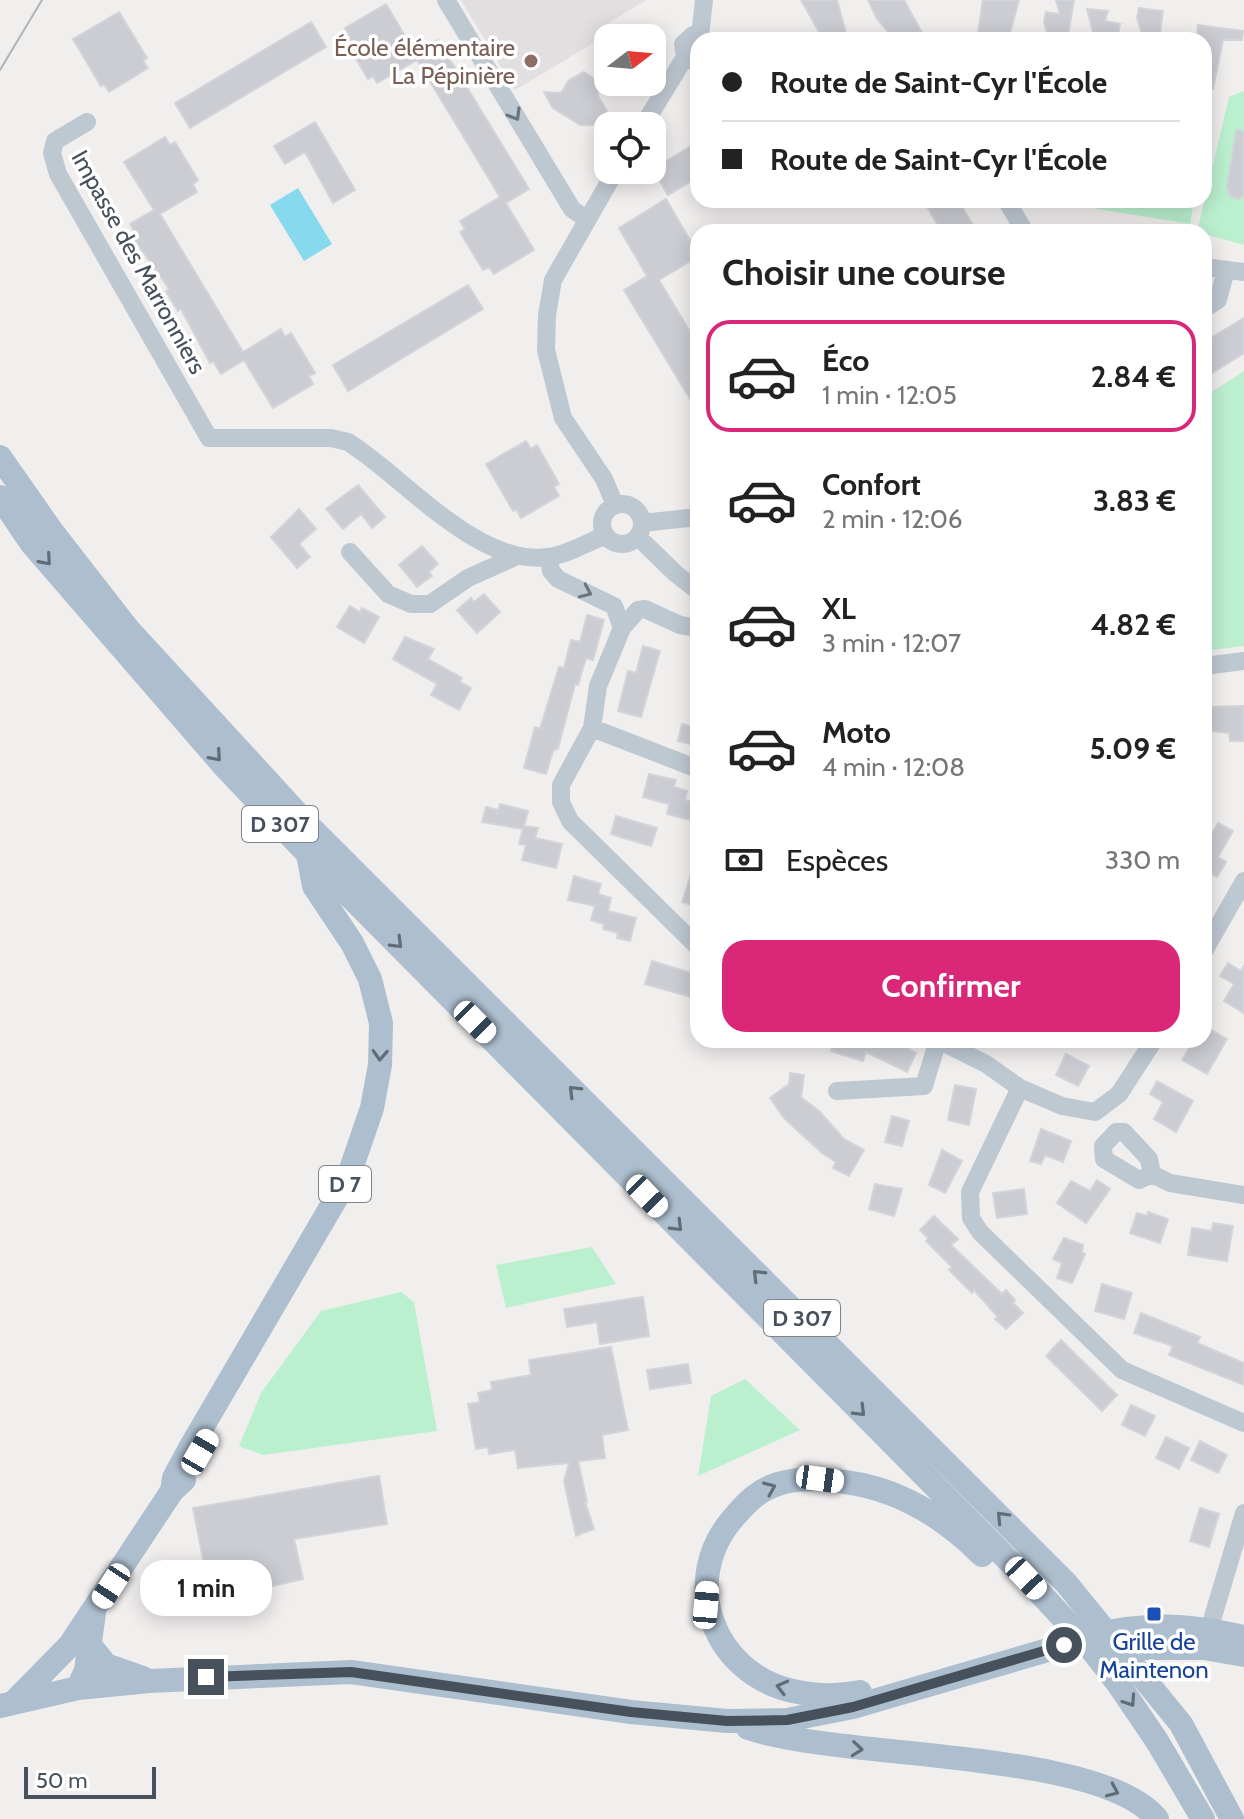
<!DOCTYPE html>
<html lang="fr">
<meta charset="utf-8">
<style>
:root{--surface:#fff;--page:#f2f2f2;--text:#222;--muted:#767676;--line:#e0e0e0;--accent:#db2777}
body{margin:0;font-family:Cabin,sans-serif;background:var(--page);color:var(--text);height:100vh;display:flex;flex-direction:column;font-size:30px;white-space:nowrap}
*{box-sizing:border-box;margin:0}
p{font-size:26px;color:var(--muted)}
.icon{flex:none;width:44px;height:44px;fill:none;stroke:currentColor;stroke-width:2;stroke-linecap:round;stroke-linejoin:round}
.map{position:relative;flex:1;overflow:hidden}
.sheet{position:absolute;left:690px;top:224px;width:522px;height:824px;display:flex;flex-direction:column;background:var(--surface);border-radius:24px;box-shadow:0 4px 20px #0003}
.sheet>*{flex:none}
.top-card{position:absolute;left:690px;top:32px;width:522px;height:176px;border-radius:24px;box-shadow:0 4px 20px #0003;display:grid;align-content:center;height:176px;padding:0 32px;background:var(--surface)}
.needle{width:52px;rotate:74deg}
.tools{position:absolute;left:594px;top:24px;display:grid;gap:16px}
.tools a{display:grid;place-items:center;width:72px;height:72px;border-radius:16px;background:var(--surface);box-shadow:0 4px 20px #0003;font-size:40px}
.scale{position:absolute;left:24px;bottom:20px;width:132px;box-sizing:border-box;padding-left:8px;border:4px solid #46515c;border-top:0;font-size:22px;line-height:28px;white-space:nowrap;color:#46515c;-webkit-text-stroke:6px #fff;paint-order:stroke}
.end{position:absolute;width:36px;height:36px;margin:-18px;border:10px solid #46515c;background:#fff;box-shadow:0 0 0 4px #fff}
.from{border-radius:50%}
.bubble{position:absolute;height:56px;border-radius:24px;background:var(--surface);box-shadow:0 4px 20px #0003;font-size:26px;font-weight:800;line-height:56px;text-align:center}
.car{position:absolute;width:24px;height:48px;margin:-24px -12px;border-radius:10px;box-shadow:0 0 6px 2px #0007;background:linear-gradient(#fff 24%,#345 0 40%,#fff 0 76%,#345 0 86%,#fff 0)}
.top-card b{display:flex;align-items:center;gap:28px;height:76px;font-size:30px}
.top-card b+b{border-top:2px solid var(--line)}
.top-card i{width:20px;height:20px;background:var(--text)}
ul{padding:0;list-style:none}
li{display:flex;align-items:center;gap:24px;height:112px;margin:0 16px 12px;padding:0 16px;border:4px solid transparent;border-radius:24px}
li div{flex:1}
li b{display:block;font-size:30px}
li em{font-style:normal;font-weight:800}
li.on{border-color:var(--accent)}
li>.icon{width:72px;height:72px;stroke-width:1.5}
h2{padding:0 32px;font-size:36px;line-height:96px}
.pay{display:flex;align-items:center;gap:20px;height:88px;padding:0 32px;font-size:30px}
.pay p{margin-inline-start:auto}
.cta{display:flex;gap:16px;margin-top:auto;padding:16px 32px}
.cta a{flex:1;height:92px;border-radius:24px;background:var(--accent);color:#fff;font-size:32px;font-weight:800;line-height:92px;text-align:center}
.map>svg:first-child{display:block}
.education{fill:#e2dfe0}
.green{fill:#bbf0cf}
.water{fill:#87d9ee}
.building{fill:#cbcdd3;stroke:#d2d4da;stroke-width:2}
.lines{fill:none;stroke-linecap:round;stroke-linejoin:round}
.minor{stroke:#bec8d1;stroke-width:18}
.major{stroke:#adbece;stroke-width:24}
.tram{stroke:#b0b3b9;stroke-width:2}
.oneway{stroke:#6a757f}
.oneway2{stroke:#606c78}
.route{stroke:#46515c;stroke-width:10}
.education-dot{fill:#8d6e63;stroke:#fff;stroke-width:3}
.transit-dot{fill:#1a4fb4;stroke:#fff;stroke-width:3}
.labels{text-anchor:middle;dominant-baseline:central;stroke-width:7;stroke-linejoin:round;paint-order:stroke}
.shield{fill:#fff;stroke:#7e858d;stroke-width:2}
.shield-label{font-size:22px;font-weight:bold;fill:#46515c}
.education-label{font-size:24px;fill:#785e54;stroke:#fff;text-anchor:end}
.street-label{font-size:24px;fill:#46515c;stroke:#fff}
.transit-label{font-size:24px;fill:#164399;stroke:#fff}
</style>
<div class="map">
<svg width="1244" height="1819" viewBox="0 0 1244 1819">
<rect width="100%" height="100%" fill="#f1eeee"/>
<path class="education" d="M461 0H647L608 23 612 32 515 90Z"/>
<path class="green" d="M1244 91V245L1197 232 1229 97Z
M1044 200H1194L1190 224Z
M1244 371V646L1204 651V397Z
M592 1247 616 1284 506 1308 496 1265Z
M401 1292 414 1302 437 1431 263 1455 239 1446 261 1393 321 1311Z
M745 1379 800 1430 698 1476 711 1396Z"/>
<path class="water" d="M298 188 332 244 304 261 270 205Z"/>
<path class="building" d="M801 0H837L848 40 823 39Z
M868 0H904L926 40H895L877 19Z
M983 0H1019L1008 40H977Z
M1056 0H1074L1067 40H1049L1044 22 1046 12 1060 14Z
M386 4 415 53 438 40 529 189 506 203 534 250 494 274 489 267 483 270 460 232 465 229 460 221 500 197 417 60 377 83 373 76 368 79 345 40 350 37 345 28Z
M1139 8 1163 11 1159 40H1144L1137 18Z
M1087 9 1108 11 1105 21 1120 24 1117 40H1095Z
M119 12 147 58 143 61 148 68 109 92 104 84 101 86 73 39Z
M311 22 326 47 190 128 175 103Z
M1198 25 1243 31 1242 40H1223L1213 89 1204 88V40H1196Z
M584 72 598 81V96L607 111 596 125H580L553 108 544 92 561 93 569 80Z
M315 122 355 190 333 203 305 152 285 164 274 146Z
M1236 130 1244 131V195L1239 199 1231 197 1227 187Z
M165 137 170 145 175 142 198 180 193 184 197 192 160 214 243 352 281 329 285 337 291 333 315 373 309 376 313 384 273 408 244 360 221 374 213 361 210 363 181 309 178 311 166 291 169 289 134 239 137 237 130 224 154 210 124 162Z
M698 142V177L668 195 653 169Z
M666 199 694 247 689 251 694 259 659 280 698 345V412L624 290 647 276 619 228Z
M923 200H958L977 232H942Z
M468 285 483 309 348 391 333 365Z
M1244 318V353L1204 378V342Z
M526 441 531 449 537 445 559 484 554 487 559 496 521 518 516 509 513 511 486 464Z
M358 485 385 517 372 528 361 514 343 529 326 509Z
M299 509 316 529 299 544 310 557 297 568 271 537Z
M422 546 438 564 429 572 432 576 417 587 399 565Z
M484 594 500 612 477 633 457 610 471 598 474 602Z
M350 606 360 612 362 608 379 617 364 643 337 627Z
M587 615 604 620 593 660 586 658 578 685 575 684 558 748 553 751 546 774 524 768 535 727 540 729 559 667 564 668 571 640 580 642Z
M405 637 434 649 428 659 462 678 460 682 471 688 459 710 431 695 437 684 393 659Z
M643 646 660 651 641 717 618 711 628 671 636 673Z
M1243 706V741H1230L1229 733 1204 730V707Z
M682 724 698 728V746L678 741Z
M649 774 676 780 674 787 687 791 685 800 698 803V822L667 814 669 804 643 797Z
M500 804 528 811 524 826 538 828 535 838 562 844 556 868 522 860 526 845 519 844 523 829 482 822 486 807 498 810 497 815Z
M616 816 657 828 651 846 611 834Z
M1218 823 1233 831 1218 857 1226 862 1217 877 1209 873 1204 882V827L1213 832Z
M695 863 698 864V907L682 902Z
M574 876 601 884 598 894 611 898 608 911 636 918 630 941 617 938 618 933 603 929 604 924 591 920 595 906 568 900Z
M652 961 698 975V999L645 984Z
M1228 963 1241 971 1244 966V1013L1224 1001 1234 984 1220 976Z
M1204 1026 1227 1039 1207 1074 1182 1060 1194 1040H1204Z
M834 1040H892L916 1053 907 1072 866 1052 863 1061 831 1051Z
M1066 1054 1089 1066 1078 1086 1056 1075Z
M790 1073 804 1075 801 1097 820 1112 844 1139 864 1150 849 1176 833 1168 836 1162 822 1153 785 1119 770 1098 789 1084Z
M1157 1081 1193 1101 1176 1132 1154 1119 1163 1102 1150 1094Z
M955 1085 976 1089 969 1125 948 1120Z
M892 1116 909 1121 902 1146 885 1142Z
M1041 1129 1071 1141 1063 1162 1045 1155 1041 1164 1030 1161Z
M942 1150 962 1161 945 1193 929 1185Z
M1097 1180 1110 1189 1086 1223 1057 1203 1071 1181 1090 1191Z
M875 1184 902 1189 894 1216 869 1209Z
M1024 1189 1027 1214 997 1218 993 1193Z
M1148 1212 1168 1219 1160 1243 1130 1233 1137 1213 1147 1216Z
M934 1216 958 1239 951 1245 1002 1294 1006 1290 1015 1300 1013 1303 1023 1313 1006 1329 995 1319 998 1317 974 1290 972 1293 949 1270 952 1267 926 1241 928 1238 920 1230Z
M1213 1223 1233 1226 1227 1261 1188 1255 1192 1228 1212 1231Z
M1064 1238 1083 1245 1082 1252 1085 1254 1072 1283 1057 1278 1062 1263 1053 1259Z
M1102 1284 1132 1293 1124 1319 1095 1311Z
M643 1297 649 1336 600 1344 597 1322 567 1327 564 1309Z
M1141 1313 1200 1337 1197 1343 1244 1363V1385L1169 1355 1173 1346 1134 1333Z
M1061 1340 1117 1395 1102 1411 1046 1356Z
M611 1347 628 1430 602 1435 605 1458 578 1461 587 1502H585L594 1529 576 1536 564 1481 569 1463 518 1468 515 1450 489 1454 488 1447 476 1449 468 1404 480 1402 478 1393 492 1390 491 1382 531 1375 529 1360Z
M688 1364 691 1383 650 1389 647 1370Z
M1131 1405 1155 1416 1145 1436 1122 1425Z
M1166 1437 1189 1448 1179 1469 1156 1458Z
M1200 1441 1227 1455 1218 1473 1191 1460Z
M379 1476 387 1524 294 1539 303 1579 211 1600 193 1508Z
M1200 1508 1219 1514 1209 1547 1190 1541Z"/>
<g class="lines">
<path class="minor" d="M446 0 572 209 586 219
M700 36 704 0
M698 62 685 57 683 44 693 35 706 40
M87 122 55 141 52 153 58 174 209 438H331L348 442C403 476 477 567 548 557 567 555 588 542 606 535
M643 126 685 57
M1006 200 1025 232
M1204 267 1244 272
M1204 309 1218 300 1226 270
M602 524a20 20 0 1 1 40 0a20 20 0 1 1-40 0Z
M615 505 604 479 563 418 546 350 547 315 553 280 616 170
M642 523 698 517
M638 537 676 574 698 591
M350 552 388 594 411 604H430L468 578 517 556
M549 557 551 571 558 579 614 606 622 628
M698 628 680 625 645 609 638 610 622 628 598 686 592 728 561 785V802L570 821 698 947
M1204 666 1244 661
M592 728 698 769
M1204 951 1244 881
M938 1040 986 1064 1020 1088 970 1192 971 1218 980 1232 1122 1370 1244 1423
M1020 1088 1062 1106 1095 1112 1119 1094 1154 1040
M837 1091 924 1086 938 1040
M1152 1174 1149 1159 1124 1132H1116L1103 1146 1104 1159 1139 1180 1152 1174 1170 1183 1244 1195
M1206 1640 1244 1513"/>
<path class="major" d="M0 457 51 530 128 629 307 824 1066 1583 1181 1724 1232 1819
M0 497 32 544 225 767 308 854 1026 1578 1089 1646 1119 1685 1157 1741 1203 1819
M172 1491 174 1478 190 1448 348 1178 372 1108 380 1065 381 1023 370 979 352 943 314 886 308 854
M89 1644 106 1665 143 1678
M1109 1648H1204L1244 1655
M78 1688 86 1670 94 1613
M860 1692C837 1697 816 1696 793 1691 712 1673 678 1579 735 1516 748 1501 759 1490 778 1484 799 1477 824 1479 845 1482 899 1489 944 1517 982 1555
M16 1700 70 1645 172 1491 184 1480
M0 1706 78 1688 149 1681 351 1672 631 1712 727 1721 787 1720 853 1707 1113 1631C1162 1623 1196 1626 1244 1637
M748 1728C842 1760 1101 1749 1157 1819"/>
<path class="tram" d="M0 70 42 0"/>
</g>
<defs><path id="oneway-chevron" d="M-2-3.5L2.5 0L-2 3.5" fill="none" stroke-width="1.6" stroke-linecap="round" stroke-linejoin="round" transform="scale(2)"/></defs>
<g class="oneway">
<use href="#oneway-chevron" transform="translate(515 115) rotate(59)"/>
<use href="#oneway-chevron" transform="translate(586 592) rotate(24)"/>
</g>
<g class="oneway2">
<use href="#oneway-chevron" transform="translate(46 560) rotate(49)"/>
<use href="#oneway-chevron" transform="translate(216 756) rotate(49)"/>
<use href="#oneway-chevron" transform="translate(397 943) rotate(45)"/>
<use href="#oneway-chevron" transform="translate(380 1055) rotate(93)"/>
<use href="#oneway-chevron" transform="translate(574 1091) rotate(-135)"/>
<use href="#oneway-chevron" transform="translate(677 1226) rotate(45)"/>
<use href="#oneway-chevron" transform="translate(758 1275) rotate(-135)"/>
<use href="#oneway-chevron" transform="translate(860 1411) rotate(45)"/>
<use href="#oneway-chevron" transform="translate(770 1488) rotate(-23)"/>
<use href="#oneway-chevron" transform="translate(1002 1517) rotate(-134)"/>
<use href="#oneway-chevron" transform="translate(782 1687) rotate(-165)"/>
<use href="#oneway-chevron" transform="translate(1130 1701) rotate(56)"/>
<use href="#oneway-chevron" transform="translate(857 1749) rotate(6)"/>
<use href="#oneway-chevron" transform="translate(1113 1791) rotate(24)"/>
</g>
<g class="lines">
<path class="route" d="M206 1677 351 1672 631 1712 727 1721 787 1720 853 1707 1064 1645"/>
</g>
<circle class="education-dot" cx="531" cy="61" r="8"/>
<rect class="transit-dot" x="1146" y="1606" width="16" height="16" rx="4"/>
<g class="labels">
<g class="shield">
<rect x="242" y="806" width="76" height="36" rx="6"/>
<rect x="319" y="1166" width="52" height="36" rx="6"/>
<rect x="764" y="1300" width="76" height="36" rx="6"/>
</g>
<g class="shield-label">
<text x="280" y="824">D 307</text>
<text x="345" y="1184">D 7</text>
<text x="802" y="1318">D 307</text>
</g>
<g class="education-label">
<text x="515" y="47">École élémentaire<tspan x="515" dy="28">La Pépinière</tspan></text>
</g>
<g class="street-label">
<text transform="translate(139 262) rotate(61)">Impasse des Marronniers</text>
</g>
<g class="transit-label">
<text x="1154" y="1641">Grille de<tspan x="1154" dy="28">Maintenon</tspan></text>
</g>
</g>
</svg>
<div class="tools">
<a><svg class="needle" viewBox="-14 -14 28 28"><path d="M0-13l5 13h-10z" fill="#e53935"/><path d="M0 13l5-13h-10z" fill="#767676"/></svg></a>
<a><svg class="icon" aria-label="locate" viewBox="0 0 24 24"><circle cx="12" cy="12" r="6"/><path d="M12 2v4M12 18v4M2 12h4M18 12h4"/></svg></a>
</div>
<div class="scale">50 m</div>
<i class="end from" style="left:1064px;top:1645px"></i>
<i class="end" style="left:206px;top:1677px"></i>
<div class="bubble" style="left:140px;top:1560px;width:132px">1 min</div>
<i class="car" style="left:475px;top:1022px;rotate:135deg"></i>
<i class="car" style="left:647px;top:1196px;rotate:136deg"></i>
<i class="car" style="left:200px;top:1452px;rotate:30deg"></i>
<i class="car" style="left:820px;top:1479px;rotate:98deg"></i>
<i class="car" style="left:1026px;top:1578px;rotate:137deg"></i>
<i class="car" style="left:111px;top:1586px;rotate:213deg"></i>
<i class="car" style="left:706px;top:1605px;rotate:5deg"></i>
<div class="top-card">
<b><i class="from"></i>Route de Saint-Cyr l'École</b>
<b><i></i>Route de Saint-Cyr l'École</b>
</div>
<section class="sheet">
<h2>Choisir une course</h2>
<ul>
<li class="on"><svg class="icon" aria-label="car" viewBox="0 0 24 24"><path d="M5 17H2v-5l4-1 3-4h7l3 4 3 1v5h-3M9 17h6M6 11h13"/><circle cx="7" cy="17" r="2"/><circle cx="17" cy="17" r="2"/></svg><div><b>Éco</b><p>1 min · 12:05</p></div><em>2.84 €</em></li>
<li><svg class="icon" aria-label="car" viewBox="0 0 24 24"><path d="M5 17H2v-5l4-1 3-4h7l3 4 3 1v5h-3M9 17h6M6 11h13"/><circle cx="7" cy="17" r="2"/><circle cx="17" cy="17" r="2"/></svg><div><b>Confort</b><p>2 min · 12:06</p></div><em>3.83 €</em></li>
<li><svg class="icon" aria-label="car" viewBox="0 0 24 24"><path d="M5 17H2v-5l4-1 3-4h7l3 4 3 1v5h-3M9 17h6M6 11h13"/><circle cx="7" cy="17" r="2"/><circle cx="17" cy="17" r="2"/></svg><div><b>XL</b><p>3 min · 12:07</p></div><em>4.82 €</em></li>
<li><svg class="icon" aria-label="car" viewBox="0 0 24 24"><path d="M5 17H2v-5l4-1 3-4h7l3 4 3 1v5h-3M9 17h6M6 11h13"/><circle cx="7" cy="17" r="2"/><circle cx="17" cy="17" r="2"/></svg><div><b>Moto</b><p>4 min · 12:08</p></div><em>5.09 €</em></li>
</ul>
<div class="pay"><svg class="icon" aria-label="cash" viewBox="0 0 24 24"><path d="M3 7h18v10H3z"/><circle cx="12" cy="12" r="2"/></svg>Espèces<p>330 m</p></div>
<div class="cta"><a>Confirmer</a></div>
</section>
</div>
